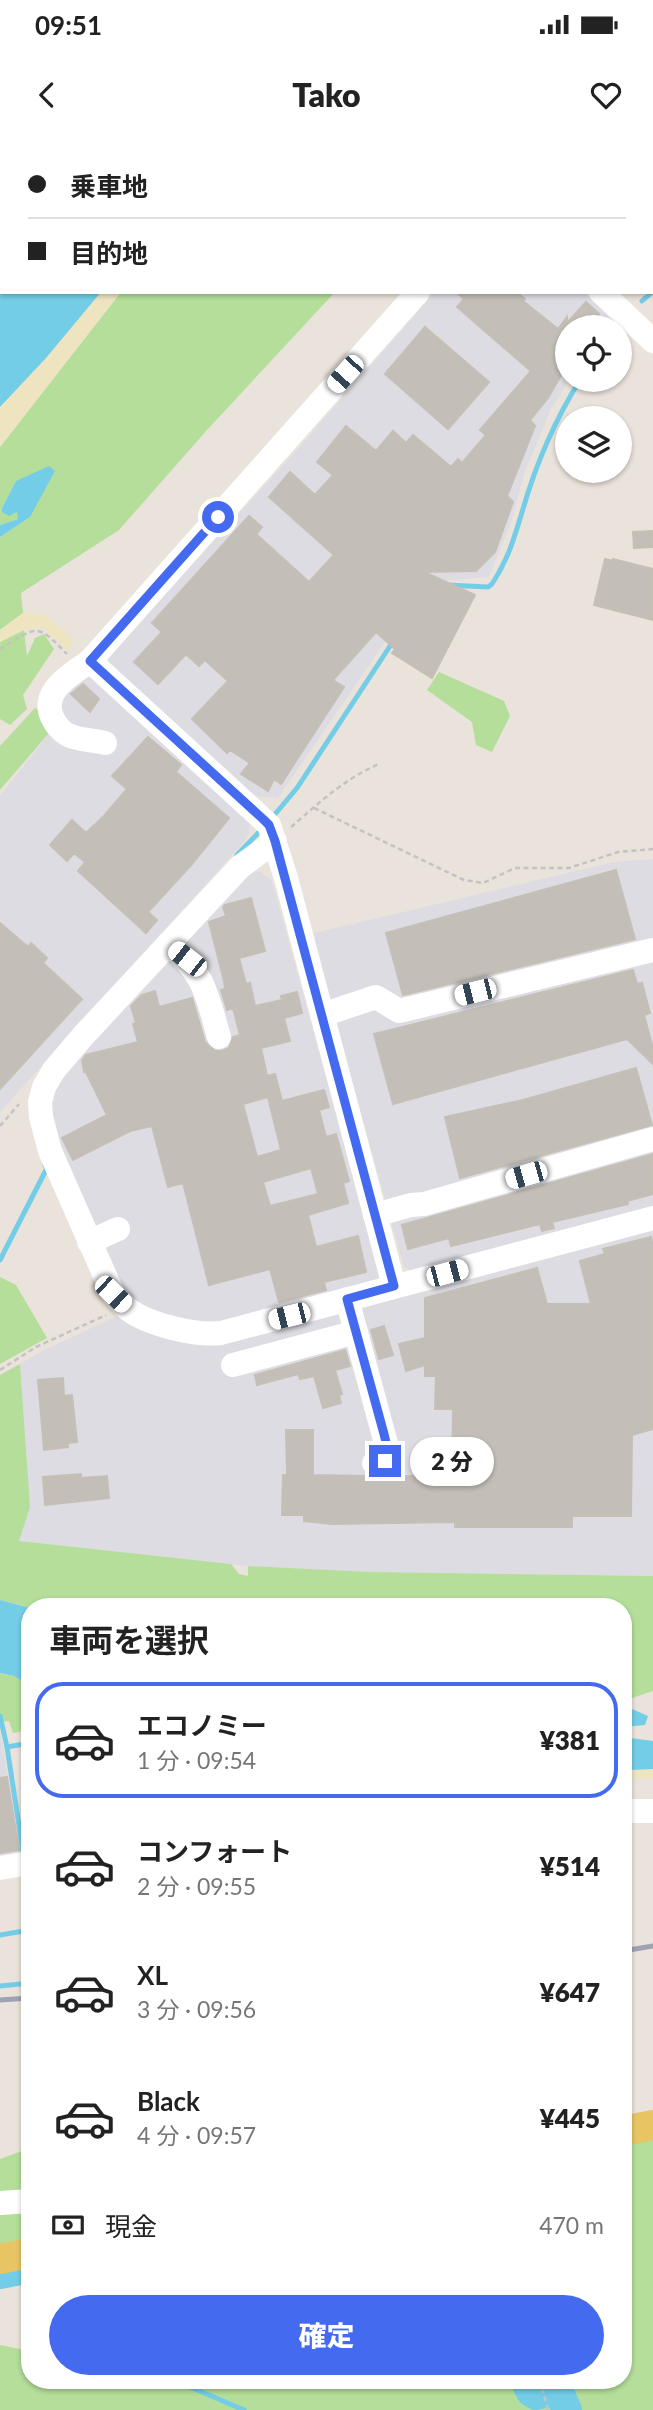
<!DOCTYPE html>
<html lang="ja">
<meta charset="utf-8">
<style>
:root{--surface:#fff;--page:#f2f2f2;--text:#222;--muted:#767676;--line:#e0e0e0;--accent:#446aef}
body{margin:0;font-family:Lato,"Noto Sans JP",sans-serif;background:var(--page);color:var(--text);height:100vh;display:flex;flex-direction:column;font-size:26px;white-space:nowrap}
*{box-sizing:border-box;margin:0}
p{font-size:23px;color:var(--muted)}
.icon{flex:none;width:38px;height:38px;fill:none;stroke:currentColor;stroke-width:2;stroke-linecap:round;stroke-linejoin:round}
.map{position:relative;flex:1;overflow:hidden}
.details{position:absolute;left:21px;top:1458px;width:611px;height:791px;display:flex;flex-direction:column;background:var(--surface);border-radius:28px;box-shadow:0 2px 5px #0004}
.details>*{flex:none}
.guide{position:absolute;left:0px;top:0px;width:654px;height:154px;box-shadow:0 2px 5px #0004;display:grid;align-content:center;height:154px;padding:0 28px;background:var(--surface)}
.tools{position:absolute;left:555px;top:175px;display:grid;gap:14px}
.tools a{display:grid;place-items:center;width:77px;height:77px;border-radius:50%;background:var(--surface);box-shadow:0 2px 5px #0004;font-size:35px}
.end{position:absolute;width:32px;height:32px;margin:-16px;border:9px solid #446aef;background:#fff;box-shadow:0 0 0 4px #fff}
.from{border-radius:50%}
.bubble{position:absolute;height:49px;border-radius:24px;background:var(--surface);box-shadow:0 2px 5px #0004;font-size:23px;font-weight:800;line-height:49px;text-align:center}
.car{position:absolute;width:21px;height:42px;margin:-21px -10px;border-radius:9px;box-shadow:0 0 5px 2px #0007;background:linear-gradient(#fff 24%,#345 0 40%,#fff 0 76%,#345 0 86%,#fff 0)}
.guide b{display:flex;align-items:center;gap:24px;height:66px;font-size:26px}
.guide b+b{border-top:2px solid var(--line)}
.guide i{width:18px;height:18px;background:var(--text)}
ul{padding:0;list-style:none}
li{display:flex;align-items:center;gap:21px;height:116px;margin:0 14px 10px;padding:0 14px;border:4px solid transparent;border-radius:28px}
li div{flex:1}
li b{display:block;font-size:26px}
li em{font-style:normal;font-weight:800}
li.on{border-color:var(--accent)}
li>.icon{width:63px;height:63px;stroke-width:1.5}
h2{padding:0 28px;font-size:32px;line-height:84px}
.pay{display:flex;align-items:center;gap:18px;height:77px;padding:0 28px;font-size:26px}
.pay p{margin-inline-start:auto}
.cta{display:flex;gap:14px;margin-top:auto;padding:14px 28px}
.cta a{flex:1;height:80px;border-radius:42px;background:var(--accent);color:#fff;font-size:28px;font-weight:800;line-height:80px;text-align:center}
.status{display:flex;justify-content:space-between;align-items:center;height:49px;padding:0 35px;background:var(--surface);direction:ltr}
.status svg{height:19px;fill:currentColor}
header{display:flex;justify-content:space-between;align-items:center;height:91px;padding:0 28px;background:var(--surface);font-size:32px;font-weight:800}
.map>svg:first-child{display:block}
.industrial{fill:#dddce3}
.green{fill:#b4de9a}
.sand{fill:#eee5c0}
.water{fill:#74cde7}
.lines{fill:none;stroke-linecap:round;stroke-linejoin:round}
.stream{stroke:#74cde7;stroke-width:5}
.river{stroke:#74cde7;stroke-width:30}
.building{fill:#c3beb7;stroke:#c5bfb5;stroke-width:2;fill-rule:evenodd}
.path{stroke:#c3c3c3;stroke-width:2.5;stroke-dasharray:5 3.5;stroke-linecap:butt}
.minor{stroke:#fff;stroke-width:24}
.major{stroke:#e8c463;stroke-width:30}
.rail{stroke:#9ea2b2;stroke-width:5}
.route{stroke:#446aef;stroke-width:9}
</style>
<div class="status"><b>09:51</b><svg viewBox="0 0 49 12"><path d="M0 12V9h3v3zM5 12V6h3v6zM10 12V3h3v9zM15 12V0h3v12zM26 1h20v11H26zM47 4h2v5h-2z"/></svg></div>
<header><svg class="icon" aria-label="back" viewBox="0 0 24 24"><path d="M15 5l-7 7 7 7"/></svg>Tako<svg class="icon" aria-label="heart" viewBox="0 0 24 24"><path d="M12 20l-8-8c-3-5 5-10 8-4 3-6 11-1 8 4z"/></svg></header>
<div class="map">
<svg width="653" height="2270" viewBox="0 0 653 2270">
<rect width="100%" height="100%" fill="#eae3db"/>
<path class="industrial" d="M435 152H584L609 176 601 187H567V240H569L550 271 523 337 512 380 489 437 426 442 278 658 254 656 105 520 288 320Z
M75 537H92L250 678 249 692 244 702 0 972V656L58 582 55 562Z
M653 719V1069L416 1133 404 1127 310 794 614 722Z
M243 731 261 732 272 741 377 1122 379 1141 217 1186H185L131 1162 112 1139 53 999 50 970 58 937Z
M653 1083V1436L370 1432 248 1426 18 1401 30 1367 20 1224 42 1211 117 1176H123L191 1204H219Z
M0 1591 22 1718 0 1722Z"/>
<path class="green" d="M266 0H531L263 2Z
M121 152H335L207 290 119 390 21 453 23 473 0 490V397L30 377 16 341 2 368V372H18V379L0 385V307Z
M24 490 27 516 35 498 44 494 54 509 23 555 27 569 10 585 0 579V502Z
M439 532 504 561 510 576 492 612 476 605 472 582 427 550Z
M35 568 49 574 55 586 0 650V606Z
M0 1137 16 1145 47 1198 0 1224Z
M20 1224 30 1367 19 1401 231 1424 239 1434 248 1436V1426L370 1432 653 1436V1551L623 1561V1466L30 1468 0 1460V1235Z
M0 1533 14 1536 30 1546V1590L13 1593 9 1581 0 1582Z
M653 1995V2270H0V2205L30 2211V2240H623V2001Z
M30 2008V2101L0 2107V2019Z"/>
<path class="sand" d="M101 152H121L0 307V267L46 218Z
M23 473 44 474 73 499 69 511 42 487 24 490 0 502V490Z
M623 1626H630L631 1630 653 1629V1638L623 1639Z"/>
<path class="water" d="M0 0 160 2H2V152H101L46 218 0 267Z
M49 326 55 331 30 377 0 397V385L18 379 17 372 9 376 2 372V368L16 341Z
M0 1460 30 1468V1546L14 1536 0 1533Z
M623 1565 648 1576 645 1585 623 1587Z
M623 1597 653 1601V1629L631 1630 630 1626H623Z"/>
<g class="lines">
<path class="stream" d="M642 161 652 152
M447 445 488 447 492 444C509 418 514 398 523 369 536 324 555 280 580 240
M271 679 297 648 394 500
M237 715 262 689
M0 1120 47 1028 45 1025
M0 1576 7 1607 24 1718
M7 1607 30 1603
M26 1731 30 1759
M0 1795 30 1790
M0 1846 30 1843
M183 2240 188 2246 244 2270"/>
<path class="river" d="M0 2134 30 2128
M525 2240 531 2252 536 2255 555 2250 559 2252 567 2270"/>
</g>
<path class="building" d="M456 152H516L525 159 523 161 558 189 567 177V183L586 162 599 174 591 187H567V225L548 258 530 280 535 286 507 356 513 362 495 412 476 431 424 432 475 455 432 538 392 513 395 509 376 492 333 540 344 547 281 644 274 639 268 651 241 634 250 623 230 610 227 613 192 579 228 541 205 520 199 526 186 514 158 544 134 522 162 492 152 483 249 376 262 387 256 394 309 442 334 415 269 357 290 332 315 355 333 335 317 322 346 286 376 311 393 291 406 303 413 295 451 327 458 319 462 323 486 295 480 290 531 231 457 167 464 159Z
M425 187 489 242 448 289 385 234Z
M653 391V407L634 408 633 392Z
M605 419 613 421V419L653 429V480L594 465Z
M83 544 99 559 90 572 71 554Z
M148 597 181 625 176 632 229 678 192 724 148 772 157 780 146 793 78 731 85 722 74 713 67 721 50 705 72 680 86 693 104 676 127 649 112 636Z
M616 730 635 799 403 855 386 793Z
M251 758 265 811 239 818 246 844 250 843 255 866 282 860 281 856 297 852 302 873 284 878 290 901 261 908 267 936 275 934 282 961 324 950 329 967 319 970 326 997 336 994 349 1041 343 1043 348 1063 308 1075 316 1107 358 1096 366 1132 324 1142 326 1150 279 1162 270 1129 209 1145 183 1043 168 1047 152 986 130 991 73 1020 62 998 107 975 86 932H84L82 920 86 915 138 902 133 884 136 883 131 866 142 855 155 851 159 867 192 858 205 902 215 911H222L229 908 233 897 240 895 233 868 227 870 221 850 225 849 224 841 209 782 226 776 223 767 225 765ZM268 957 281 1010 257 1017 243 964ZM311 1028 318 1054 270 1066 263 1042Z
M0 783 28 807 31 803 47 818 43 823 82 859 0 949Z
M633 830 637 844 642 843 650 873 644 875 653 908V924L627 899 393 964 374 894Z
M636 928 652 985 460 1038 445 977 523 960Z
M653 1014V1054L627 1061 628 1064 552 1082 554 1088 542 1091 540 1084 451 1106 449 1098 408 1109 402 1085Z
M651 1097 653 1107V1289L632 1295 631 1376H572V1387H455V1382L332 1384 304 1381V1375H282L283 1335H287L286 1290H313V1335L367 1336 376 1338 388 1336H452L453 1269H435L436 1236H425V1225L406 1231 399 1204 425 1198V1158L537 1128 547 1164H591L580 1121 605 1114 603 1109Z
M384 1186 393 1215 379 1219 371 1190Z
M345 1210 350 1226 335 1230 342 1254 339 1255 341 1263 323 1268 314 1236 300 1239 298 1234 257 1245 255 1235Z
M63 1238 64 1256 72 1255 77 1302 68 1303V1307L44 1310 38 1240Z
M81 1334V1338L107 1336 109 1358 45 1365 43 1337Z
M7 1637 19 1710 0 1713V1638Z"/>
<g class="lines">
<path class="path" d="M0 509C37 487 35 481 67 514
M314 668 464 740 483 743 515 728H569L618 712 653 709
M291 687C319 663 344 639 379 624
M0 986 19 964
M0 1230 36 1207 106 1175
M540 2240 548 2270"/>
<path class="minor" d="M433 0 435 2
M551 2 552 0
M601 152 653 201
M90 521 269 685 286 738 394 1146
M105 603C94 600 78 600 68 595 61 591 56 585 53 579 39 552 71 534 90 521L418 152
M275 701 240 727 83 896 54 930 44 947 40 962 41 977 50 1011 113 1154C118 1159 123 1166 129 1170 150 1185 196 1196 221 1193L653 1078
M168 804C204 832 207 855 219 897
M322 875 376 857 399 871 653 810
M375 1075 411 1065 424 1064 653 999
M89 1102 118 1089
M347 1159 388 1311 385 1321 374 1323
M233 1225 356 1192
M623 1671H653
M0 1728 30 1723
M0 2063 30 2061"/>
<path class="major" d="M623 1991 653 1985
M0 2119 30 2113"/>
<path class="rail" d="M623 1811 653 1806
M0 1860 30 1858"/>
</g>
<g class="lines">
<path class="route" d="M218 377 90 521 263 679 269 685 275 701 394 1146 347 1159 384 1294 388 1311 385 1321"/>
</g>
</svg>
<div class="tools">
<a><svg class="icon" aria-label="locate" viewBox="0 0 24 24"><circle cx="12" cy="12" r="6"/><path d="M12 2v4M12 18v4M2 12h4M18 12h4"/></svg></a>
<a><svg class="icon" aria-label="layers" viewBox="0 0 24 24"><path d="M12 4l9 5-9 5-9-5zM3 14l9 5 9-5"/></svg></a>
</div>
<i class="end from" style="left:218px;top:377px"></i>
<i class="end" style="left:385px;top:1321px"></i>
<div class="bubble" style="left:410px;top:1297px;width:84px">2 分</div>
<i class="car" style="left:345px;top:234px;rotate:222deg"></i>
<i class="car" style="left:187px;top:819px;rotate:308deg"></i>
<i class="car" style="left:475px;top:852px;rotate:256deg"></i>
<i class="car" style="left:526px;top:1035px;rotate:254deg"></i>
<i class="car" style="left:447px;top:1133px;rotate:75deg"></i>
<i class="car" style="left:113px;top:1154px;rotate:134deg"></i>
<i class="car" style="left:289px;top:1176px;rotate:256deg"></i>
<div class="guide">
<b><i class="from"></i>乗車地</b>
<b><i></i>目的地</b>
</div>
<section class="details">
<h2>車両を選択</h2>
<ul>
<li class="on"><svg class="icon" aria-label="car" viewBox="0 0 24 24"><path d="M5 17H2v-5l4-1 3-4h7l3 4 3 1v5h-3M9 17h6M6 11h13"/><circle cx="7" cy="17" r="2"/><circle cx="17" cy="17" r="2"/></svg><div><b>エコノミー</b><p>1 分 · 09:54</p></div><em>¥381</em></li>
<li><svg class="icon" aria-label="car" viewBox="0 0 24 24"><path d="M5 17H2v-5l4-1 3-4h7l3 4 3 1v5h-3M9 17h6M6 11h13"/><circle cx="7" cy="17" r="2"/><circle cx="17" cy="17" r="2"/></svg><div><b>コンフォート</b><p>2 分 · 09:55</p></div><em>¥514</em></li>
<li><svg class="icon" aria-label="car" viewBox="0 0 24 24"><path d="M5 17H2v-5l4-1 3-4h7l3 4 3 1v5h-3M9 17h6M6 11h13"/><circle cx="7" cy="17" r="2"/><circle cx="17" cy="17" r="2"/></svg><div><b>XL</b><p>3 分 · 09:56</p></div><em>¥647</em></li>
<li><svg class="icon" aria-label="car" viewBox="0 0 24 24"><path d="M5 17H2v-5l4-1 3-4h7l3 4 3 1v5h-3M9 17h6M6 11h13"/><circle cx="7" cy="17" r="2"/><circle cx="17" cy="17" r="2"/></svg><div><b>Black</b><p>4 分 · 09:57</p></div><em>¥445</em></li>
</ul>
<div class="pay"><svg class="icon" aria-label="cash" viewBox="0 0 24 24"><path d="M3 7h18v10H3z"/><circle cx="12" cy="12" r="2"/></svg>現金<p>470 m</p></div>
<div class="cta"><a>確定</a></div>
</section>
</div>
